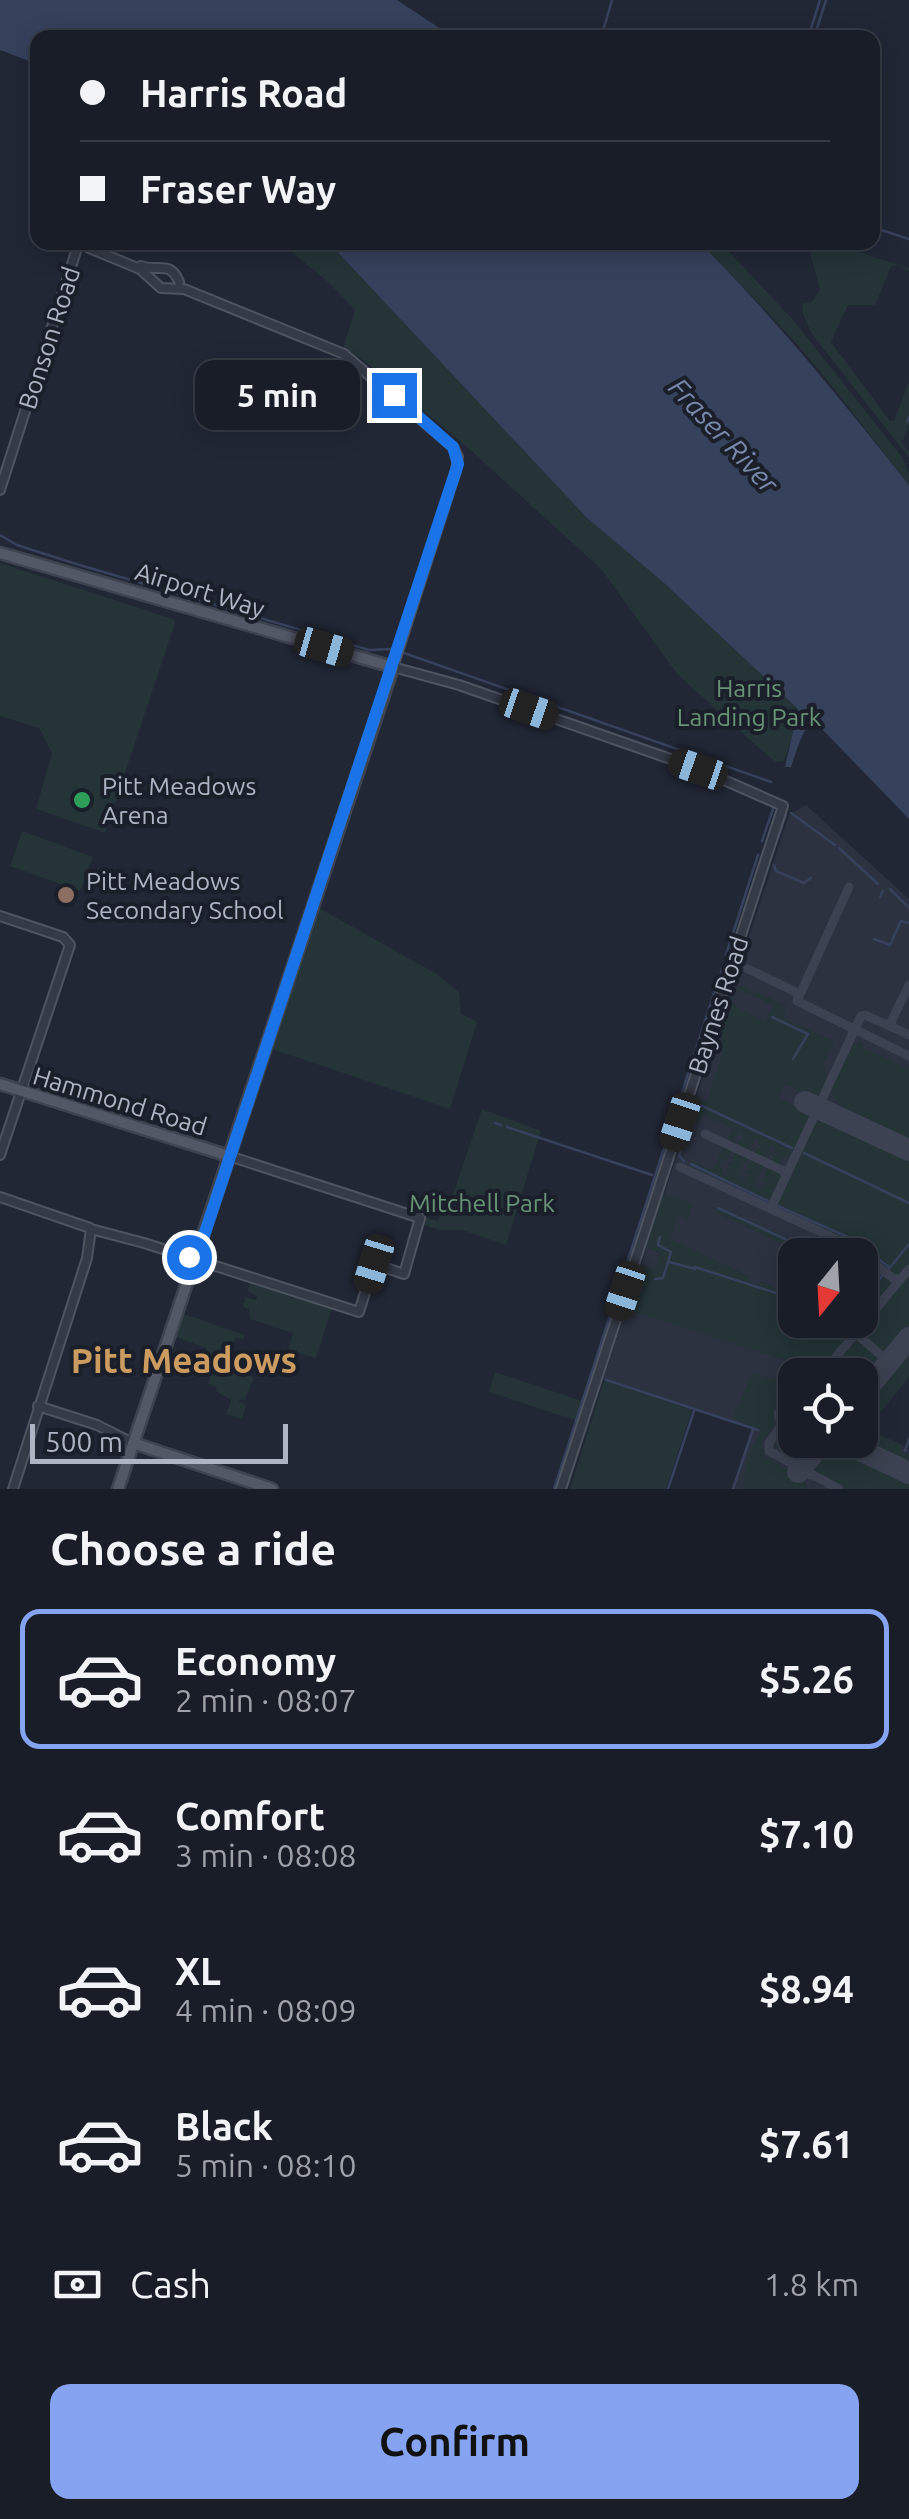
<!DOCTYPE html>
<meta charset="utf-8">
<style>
:root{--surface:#191d28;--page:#262a34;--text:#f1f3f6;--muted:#9fa2a8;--line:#373b45;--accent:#86a3f1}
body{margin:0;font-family:Ubuntu,sans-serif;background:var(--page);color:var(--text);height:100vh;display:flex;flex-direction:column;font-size:38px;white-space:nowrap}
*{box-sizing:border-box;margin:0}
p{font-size:32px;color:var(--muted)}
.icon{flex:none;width:55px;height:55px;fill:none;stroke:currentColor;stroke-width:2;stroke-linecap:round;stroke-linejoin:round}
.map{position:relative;height:1489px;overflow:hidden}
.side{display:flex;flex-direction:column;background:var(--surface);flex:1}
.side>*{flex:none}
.guide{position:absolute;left:30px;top:30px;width:850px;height:220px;border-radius:20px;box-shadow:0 5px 25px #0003,0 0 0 2px var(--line);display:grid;align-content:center;height:220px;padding:0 50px;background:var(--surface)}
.needle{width:65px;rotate:198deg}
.controls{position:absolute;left:778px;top:1238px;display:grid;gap:20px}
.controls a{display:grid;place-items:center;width:100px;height:100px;border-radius:20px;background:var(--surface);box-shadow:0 5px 25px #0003,0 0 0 2px var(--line);font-size:50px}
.scale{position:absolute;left:30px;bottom:25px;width:258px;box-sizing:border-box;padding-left:10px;border:5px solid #aeb4c3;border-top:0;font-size:28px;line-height:35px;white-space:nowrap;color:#aeb4c3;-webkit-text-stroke:8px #1a1f2a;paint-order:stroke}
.end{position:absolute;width:45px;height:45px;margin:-22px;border:12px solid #1a73e8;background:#fff;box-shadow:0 0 0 5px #fff}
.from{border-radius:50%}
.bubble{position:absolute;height:70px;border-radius:20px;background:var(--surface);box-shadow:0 5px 25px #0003,0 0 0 2px var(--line);font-size:32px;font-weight:700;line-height:70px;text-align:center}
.car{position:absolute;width:30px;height:60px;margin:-30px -15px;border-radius:12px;box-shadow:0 0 8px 2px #0007;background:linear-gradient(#222 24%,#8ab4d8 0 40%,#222 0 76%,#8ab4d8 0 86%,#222 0)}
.guide b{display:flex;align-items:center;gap:35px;height:95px;font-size:38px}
.guide b+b{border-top:2px solid var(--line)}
.guide i{width:25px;height:25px;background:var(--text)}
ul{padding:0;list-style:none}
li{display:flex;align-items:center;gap:30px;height:140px;margin:0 20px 15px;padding:0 30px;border:5px solid transparent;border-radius:20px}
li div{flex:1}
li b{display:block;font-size:38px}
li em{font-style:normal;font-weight:700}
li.selected{border-color:var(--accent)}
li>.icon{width:90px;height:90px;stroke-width:1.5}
h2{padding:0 50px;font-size:45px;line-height:120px}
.pay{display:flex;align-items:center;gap:25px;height:110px;padding:0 50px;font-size:38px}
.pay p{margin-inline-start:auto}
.primary-button{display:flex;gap:20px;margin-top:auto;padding:20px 50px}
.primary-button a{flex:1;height:115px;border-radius:20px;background:var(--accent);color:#111;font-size:40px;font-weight:700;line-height:115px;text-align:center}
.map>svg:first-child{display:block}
.airport{fill:#2c3240;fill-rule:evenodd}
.green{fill:#243437}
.water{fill:#36415c}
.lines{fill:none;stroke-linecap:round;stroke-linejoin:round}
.stream{stroke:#36415c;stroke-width:2.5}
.taxiway{stroke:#3c4251;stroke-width:9}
.runway{stroke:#3c4251;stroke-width:22}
.minor-casing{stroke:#4f5461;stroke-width:12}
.major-casing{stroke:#3e4350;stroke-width:15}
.minor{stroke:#343a46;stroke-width:8}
.major{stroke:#525866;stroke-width:10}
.route{stroke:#1a73e8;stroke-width:12}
.leisure-dot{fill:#2e9e5b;stroke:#1a1f2a;stroke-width:4}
.education-dot{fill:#8d6e63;stroke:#1a1f2a;stroke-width:4}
.labels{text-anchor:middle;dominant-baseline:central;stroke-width:8;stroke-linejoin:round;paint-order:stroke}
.street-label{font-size:25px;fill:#aeb4c3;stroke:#1a1f2a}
.park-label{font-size:25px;fill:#689276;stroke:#1a1f2a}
.poi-label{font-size:25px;fill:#aeb4c3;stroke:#1a1f2a;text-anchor:start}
.water-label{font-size:28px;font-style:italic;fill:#7888aa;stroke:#1a1f2a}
.district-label{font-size:35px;font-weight:bold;fill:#cc9b60;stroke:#1a1f2a}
</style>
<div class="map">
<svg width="909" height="1489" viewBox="0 0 909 1489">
<rect width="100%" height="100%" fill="#212735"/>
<path class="airport" d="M806 805 909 899V1376L866 1429 909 1449V1489H734L753 1429 603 1380 789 815ZM795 1255H860V1320H795ZM795 1375H860V1440H795Z"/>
<path class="green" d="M280 243H329L587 518 664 583 798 709 796 726 784 761 776 762 768 756 678 675 601 569 467 447 360 357 343 348 355 310 326 280Z
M700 243H721L794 321 902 457 909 473V485C879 448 850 407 818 369 781 324 740 284 700 243Z
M807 243H830L909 268V271L897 265 891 267 875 305H848L831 342 890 421H894L909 381V425L903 441 899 439 909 452V458L812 334 802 312 803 303 812 302 820 289Z
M0 563 176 620 105 833 36 809 52 753 39 728 0 716Z
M22 831 93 857 80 891 10 866Z
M319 908 437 974 459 992 461 1014 477 1022 450 1109 269 1048Z
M740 985 751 990 749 994 741 991 734 994 732 1001 737 1008 765 1021 773 1005 752 995 754 991 786 1006 783 1018 834 1041 823 1064 828 1078 818 1099 784 1084 778 1097 810 1113 793 1154 783 1157 779 1166 770 1162 773 1155 779 1156 774 1153 775 1148 767 1147 772 1151 770 1154 764 1152 769 1157 768 1161 754 1154 757 1148H763L758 1145 759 1140 751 1139 755 1144 748 1146 753 1149 751 1153 737 1146 740 1140 746 1141 742 1138 743 1133 734 1132 739 1136 731 1138 737 1142 735 1145 727 1142 733 1128 702 1114 696 1125 687 1121 696 1095V1100L706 1102 724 1049C716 1031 727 1000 740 985Z
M862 1042 863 1048 909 1069V1142C882 1129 842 1119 830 1090L851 1046Z
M482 1109 541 1131 506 1245 462 1230H439L425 1225 424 1217 438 1221 444 1203 448 1204 451 1200Z
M825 1120 909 1159V1265L899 1278 855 1246 776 1207 790 1175 798 1177 791 1173 815 1123Z
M724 1146 732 1150 730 1156 723 1155 729 1159 727 1161 721 1160 725 1166 718 1165 723 1169 722 1174 731 1176 726 1171 728 1168 733 1170 728 1165 730 1162 736 1164 731 1159 736 1152 749 1158 746 1163 740 1162 744 1169 738 1167 741 1174H735L740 1177 739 1182 747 1183 742 1178 750 1176 745 1173 747 1170 752 1172 747 1167 751 1159 765 1166 762 1171 756 1170 761 1173 760 1176 754 1175 758 1182 751 1181 756 1185V1190H763L758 1186 766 1185 762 1178H769L764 1175 767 1167 782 1174 770 1202 689 1166 692 1161 713 1170Z
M663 1194 689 1202 692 1207 687 1223V1218L679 1215 670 1239 749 1276 748 1280 756 1286 762 1282 795 1297V1320H835L844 1326 848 1338 818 1375H795V1386L788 1395 789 1410 785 1409 762 1443 765 1457 801 1477 803 1475 808 1489H744C743 1468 749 1448 762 1431L733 1418 752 1373 785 1383 791 1362 629 1310 640 1265 656 1269 660 1253 646 1247Z
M718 1206 817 1251 821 1243 814 1240 817 1232 850 1247 852 1252 851 1255H806L715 1212Z
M863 1257 893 1284 860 1324 850 1325 843 1320H860V1259Z
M909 1272V1329L891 1350 880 1351 865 1338 864 1327Z
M252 1282 332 1308 316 1358 288 1350 293 1333 250 1319 249 1309 243 1307 245 1297 256 1300 257 1296 247 1290Z
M184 1314 245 1335 243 1339 235 1338 231 1351 209 1362 207 1367 202 1365 206 1348 176 1337Z
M861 1342 877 1355 878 1366 860 1388V1375H824L850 1343Z
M909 1348V1377L867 1429 902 1445 901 1451 909 1454V1466L852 1440H860V1406Z
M213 1370 225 1374 232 1370 254 1377 245 1400 240 1399 239 1402 246 1405 242 1419 226 1414 231 1400 216 1391 217 1387 208 1384Z
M495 1372 582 1401 575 1420 489 1392Z
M604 1381 692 1410 666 1489H570Z
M795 1428V1440H817L805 1455 792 1457 774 1446 787 1430Z
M830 1442 909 1479V1489H844L813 1475 811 1465Z"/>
<path class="water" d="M0 0H397L453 37 38 38 37 64 0 50Z
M329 243H700C777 320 843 402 909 485V819L822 729 812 722C802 729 796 754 791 767H785L798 709 664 583 587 518Z"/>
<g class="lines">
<path class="stream" d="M601 38 612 0
M808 38 820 0
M814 38 826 0
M872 227 909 239
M907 422 909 417
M0 535 17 545 73 563 369 650 392 649
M404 653 771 782
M791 813 835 845
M778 838 786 814
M762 841 774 806
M839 848 878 884
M774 865 776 871 804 883 811 878
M890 889 909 908
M880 897 883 891
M874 939 890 945 901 921 909 923
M726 955 758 855
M719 980 722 969
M772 1017 808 1034 793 1059
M690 1121 698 1104 792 1148
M495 1123 501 1125
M507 1127 652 1175
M804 1153 909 1203
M684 1161 679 1156 688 1129
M691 1164 768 1201
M778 1206 852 1239 889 1267
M718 1208 820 1255
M842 1255 848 1247
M669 1262 695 1269
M695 1267 795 1299
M888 1270 909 1244
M655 1279 663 1278 671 1252 658 1245 660 1237
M860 1303 883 1275
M606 1380 758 1430
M905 1451 909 1439
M554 1489 717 984
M668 1489 694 1411
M733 1489 753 1429"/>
<path class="taxiway" d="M849 887 797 1001 909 1056
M748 969 796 992 798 997
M893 1028 891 1022 909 985
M705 1134 784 1171 786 1177
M680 1167 851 1246 894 1279H901
M773 1210 772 1206 861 1016 865 1015 909 1035
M840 1320 889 1362
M821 1375 909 1269
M795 1406 769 1443V1451L839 1489
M792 1463 809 1458 807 1467 810 1475"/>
<path class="runway" d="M805 1102 909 1150
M860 1397 909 1338
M785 1415 795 1420
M839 1440 909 1473
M798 1472 824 1440"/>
<defs>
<path id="minor" d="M83 242 89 248 140 269 161 288 184 289 344 354 453 447 458 457 456 471 393 667 459 685 699 769 783 806 561 1489
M141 266C157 272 171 260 179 282
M0 490 79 242
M0 916 63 937 70 945 0 1155
M0 1197 90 1228
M91 1229 144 1243 359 1312 374 1264 404 1274 420 1218 229 1156
M38 1406 97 1425 133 1443
M13 1489 87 1258 91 1229"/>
<path id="major" d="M0 553 393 667 118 1489
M0 1084 229 1156
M133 1443 272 1489"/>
</defs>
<use href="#minor" class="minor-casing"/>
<use href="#major" class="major-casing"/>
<use href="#minor" class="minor"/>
<use href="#major" class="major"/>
</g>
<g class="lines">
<path class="route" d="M189 1257 196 1260 458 464 453 447 394 395"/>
</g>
<circle class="leisure-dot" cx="82" cy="800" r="10"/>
<circle class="education-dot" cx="66" cy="895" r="10"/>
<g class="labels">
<g class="street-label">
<text transform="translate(49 338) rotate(-72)">Bonson Road</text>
<text transform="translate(200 590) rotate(17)">Airport Way</text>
<text transform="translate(718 1005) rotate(-72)">Baynes Road</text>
<text transform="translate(120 1101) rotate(17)">Hammond Road</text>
</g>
<g class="park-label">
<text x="749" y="688">Harris<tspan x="749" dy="29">Landing Park</tspan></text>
<text x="482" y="1203">Mitchell Park</text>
</g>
<g class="poi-label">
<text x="102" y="786">Pitt Meadows<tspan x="102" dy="29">Arena</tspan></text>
<text x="86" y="881">Pitt Meadows<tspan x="86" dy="29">Secondary School</tspan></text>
</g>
<g class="water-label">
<text transform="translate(724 435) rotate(47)">Fraser River</text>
</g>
<g class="district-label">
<text x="184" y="1360">Pitt Meadows</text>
</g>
</g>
</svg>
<div class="controls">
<a><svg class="needle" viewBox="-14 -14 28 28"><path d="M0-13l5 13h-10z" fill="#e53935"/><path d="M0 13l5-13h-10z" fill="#9fa2a8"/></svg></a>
<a><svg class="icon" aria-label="locate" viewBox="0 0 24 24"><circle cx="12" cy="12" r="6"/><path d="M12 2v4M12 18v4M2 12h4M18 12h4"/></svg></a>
</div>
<div class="scale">500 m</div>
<i class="end from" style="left:189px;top:1257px"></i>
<i class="end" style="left:394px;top:395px"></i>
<div class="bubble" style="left:195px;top:360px;width:165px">5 min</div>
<i class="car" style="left:324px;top:647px;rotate:106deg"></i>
<i class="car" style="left:529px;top:709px;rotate:109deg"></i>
<i class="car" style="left:698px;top:769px;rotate:289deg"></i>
<i class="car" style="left:680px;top:1122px;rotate:198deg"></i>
<i class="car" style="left:374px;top:1264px;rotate:197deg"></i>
<i class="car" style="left:625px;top:1291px;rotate:198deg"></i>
<div class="guide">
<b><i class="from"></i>Harris Road</b>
<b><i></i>Fraser Way</b>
</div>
</div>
<section class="side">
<h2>Choose a ride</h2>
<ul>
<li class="selected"><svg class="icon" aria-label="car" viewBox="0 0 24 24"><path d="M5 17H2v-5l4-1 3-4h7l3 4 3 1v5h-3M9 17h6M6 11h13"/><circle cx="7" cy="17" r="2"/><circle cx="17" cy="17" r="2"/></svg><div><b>Economy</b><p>2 min · 08:07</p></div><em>$5.26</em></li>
<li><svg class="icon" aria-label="car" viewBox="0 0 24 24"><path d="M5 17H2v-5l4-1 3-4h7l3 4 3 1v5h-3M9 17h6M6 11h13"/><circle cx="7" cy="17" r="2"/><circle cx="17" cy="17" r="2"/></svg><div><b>Comfort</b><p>3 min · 08:08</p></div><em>$7.10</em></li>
<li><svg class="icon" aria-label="car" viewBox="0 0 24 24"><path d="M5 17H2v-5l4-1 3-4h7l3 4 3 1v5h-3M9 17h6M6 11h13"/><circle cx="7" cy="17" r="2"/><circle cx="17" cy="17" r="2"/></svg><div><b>XL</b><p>4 min · 08:09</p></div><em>$8.94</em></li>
<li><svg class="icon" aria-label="car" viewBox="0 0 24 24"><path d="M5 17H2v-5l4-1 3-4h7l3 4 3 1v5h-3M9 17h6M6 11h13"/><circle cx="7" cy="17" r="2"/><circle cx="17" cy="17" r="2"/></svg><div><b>Black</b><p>5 min · 08:10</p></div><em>$7.61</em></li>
</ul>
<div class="pay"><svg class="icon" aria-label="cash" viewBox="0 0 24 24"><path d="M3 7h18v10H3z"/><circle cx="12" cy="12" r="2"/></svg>Cash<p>1.8 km</p></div>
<div class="primary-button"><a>Confirm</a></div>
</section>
